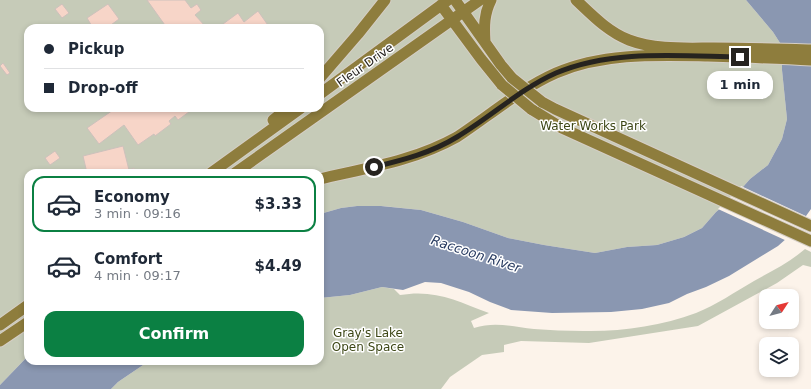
<!DOCTYPE html>
<meta charset="utf-8">
<style>
:root{--surface:#fff;--page:#f6f6f7;--text:#1f2937;--muted:#747a83;--line:#e0e1e3;--accent:#0b8043}
body{margin:0;font-family:"DejaVu Sans",sans-serif;background:var(--page);color:var(--text);height:100vh;display:flex;flex-direction:column;font-size:15px;white-space:nowrap}
*{box-sizing:border-box;margin:0}
p{font-size:13px;color:var(--muted)}
.icon{flex:none;width:22px;height:22px;fill:none;stroke:currentColor;stroke-width:2;stroke-linecap:round;stroke-linejoin:round}
.map{position:relative;flex:1;overflow:hidden}
.side{position:absolute;left:24px;top:169px;width:300px;height:196px;display:flex;flex-direction:column;background:var(--surface);border-radius:12px;box-shadow:0 2px 6px #0003}
.side>*{flex:none}
.banner{position:absolute;left:24px;top:24px;width:300px;height:88px;border-radius:12px;box-shadow:0 2px 6px #0003;display:grid;align-content:center;height:88px;padding:0 20px;background:var(--surface)}
.needle{width:26px;rotate:54deg}
.tools{position:absolute;left:759px;top:289px;display:grid;gap:8px}
.tools a{display:grid;place-items:center;width:40px;height:40px;border-radius:8px;background:var(--surface);box-shadow:0 2px 6px #0003;font-size:20px}
.end{position:absolute;width:18px;height:18px;margin:-9px;border:5px solid #26231f;background:#fff;box-shadow:0 0 0 2px #fff}
.from{border-radius:50%}
.bubble{position:absolute;height:28px;border-radius:12px;background:var(--surface);box-shadow:0 2px 6px #0003;font-size:13px;font-weight:700;line-height:28px;text-align:center}
.banner b{display:flex;align-items:center;gap:14px;height:38px;font-size:15px}
.banner b+b{border-top:1px solid var(--line)}
.banner i{width:10px;height:10px;background:var(--text)}
ul{padding:7px 0 0;list-style:none}
li{display:flex;align-items:center;gap:12px;height:56px;margin:0 8px 6px;padding:0 12px;border:2px solid transparent;border-radius:12px}
li div{flex:1}
li b{display:block;font-size:15px}
li em{font-style:normal;font-weight:700}
li.on{border-color:var(--accent)}
li>.icon{width:36px;height:36px;stroke-width:1.5}
.cta{display:flex;gap:8px;margin-top:auto;padding:8px 20px}
.cta a{flex:1;height:46px;border-radius:12px;background:var(--accent);color:#fff;font-size:16px;font-weight:700;line-height:46px;text-align:center}
.map>svg:first-child{display:block}
.green{fill:#c6cbb8;fill-rule:evenodd}
.water{fill:#8a97b1}
.pier{fill:#fcf3ea}
.building{fill:#f7d5c8;stroke:#cdc1bc}
.lines{fill:none;stroke-linecap:round;stroke-linejoin:round}
.major-casing{stroke:#d5cec5;stroke-width:13}
.major{stroke:#8e7d3d;stroke-width:11}
.major-bridge-casing{stroke:#d5cec5;stroke-width:13;stroke-linecap:butt}
.major-bridge{stroke:#8e7d3d;stroke-width:11}
.route{stroke:#26231f;stroke-width:5}
.labels{text-anchor:middle;dominant-baseline:central;stroke-width:3;stroke-linejoin:round;paint-order:stroke}
.street-label{font-size:12px;fill:#26231f;stroke:#fff}
.park-label{font-size:12px;fill:#3c4615;stroke:#fff}
.water-label{font-size:13px;font-style:italic;fill:#283b61;stroke:#fff}
</style>
<div class="map">
<svg width="811" height="389" viewBox="0 0 811 389">
<rect width="100%" height="100%" fill="#fcf3ea"/>
<path class="green" d="M0 0H746L773 32 782 46V70L787 119 782 139 768 165 750 179 735 196 716 212 702 228 684 237 657 245 627 247 595 253 544 245 508 238 463 222 421 210 382 206H357L341 208 320 214V173H28V356L0 385ZM28 28H320V108H28Z
M805 249 811 252V267L803 265 777 283 698 326 589 343 521 341 504 345V352L482 355 450 377 441 389H111L118 382 149 361H320V298L350 295 382 287 394 289 400 295C435 289 457 301 489 313L471 321 474 328C496 321 512 327 534 329 550 330 566 331 583 331 620 332 661 326 696 313 716 305 735 292 754 281 772 271 790 262 805 249Z"/>
<path class="water" d="M746 0H811V209L796 230 778 246 729 276 706 287 687 294 669 303 642 309 611 312 552 313 511 310 490 302 469 292 441 283 425 282 403 290 382 287 350 295 320 298V214L341 208 357 206H381L421 210 463 222 508 238 544 245 595 253 627 247 657 245 684 237 702 228 716 212 735 196 750 179 768 165 782 139 787 119 782 70V46L773 32Z
M28 356V361H149L118 382 111 389H0V385Z"/>
<path class="pier" d="M741 186 808 217 797 232 787 241 718 209Z"/>
<path class="building" d="M147 0H185L191 8 197 4 201 10 195 15 206 27 167 28Z
M62 4 69 13 62 18 55 9Z
M108 4 119 19 107 28H93L87 18Z
M258 11 270 28H226L223 24 238 13 244 22Z
M3 63 10 73 7 75 0 66Z
M116 108H193V109L178 120 175 116 169 121 171 124 155 136 154 134 138 145 124 125 99 144 87 128Z
M123 146 129 170 134 168 135 173H96V172L87 173 83 156Z
M55 151 60 158 50 165 45 158Z"/>
<g class="lines">
<defs>
<path id="major" d="M455 0 501 65 512 78
M576 0C592 15 608 32 629 40 655 50 686 48 714 48 746 48 778 49 811 50
M441 5 481 59 502 85
M485 42C484 26 484 14 491 0
M320 78 358 34 385 0
M320 94 448 0
M542 102 555 109 811 226
M531 109 562 128 811 241
M273 120 288 108
M211 173 301 108
M235 173 480 0
M320 179C367 168 414 161 457 137 489 116 520 89 556 73 602 53 655 55 705 56 740 57 776 58 811 60
M0 325 28 305
M0 341 28 322"/>
</defs>
<use href="#major" class="major-casing"/>
<use href="#major" class="major"/>
<defs>
<path id="major-bridge" d="M512 78 542 102
M502 85 531 109"/>
</defs>
<use href="#major-bridge" class="major-bridge-casing"/>
<use href="#major-bridge" class="major-bridge"/>
</g>
<g class="lines">
<path class="route" d="M374 167C403 160 431 153 457 137 491 117 520 89 556 73 612 49 680 56 740 57"/>
</g>
<g class="labels">
<g class="street-label">
<text transform="translate(365 65) rotate(-35)">Fleur Drive</text>
</g>
<g class="park-label">
<text x="593" y="126">Water Works Park</text>
<text x="368" y="333">Gray's Lake<tspan x="368" dy="14">Open Space</tspan></text>
</g>
<g class="water-label">
<text transform="translate(476 254) rotate(18)">Raccoon River</text>
</g>
</g>
</svg>
<div class="tools">
<a><svg class="needle" viewBox="-14 -14 28 28"><path d="M0-13l5 13h-10z" fill="#e53935"/><path d="M0 13l5-13h-10z" fill="#747a83"/></svg></a>
<a><svg class="icon" aria-label="layers" viewBox="0 0 24 24"><path d="M12 4l9 5-9 5-9-5zM3 14l9 5 9-5"/></svg></a>
</div>
<i class="end from" style="left:374px;top:167px"></i>
<i class="end" style="left:740px;top:57px"></i>
<div class="bubble" style="left:707px;top:71px;width:66px">1 min</div>
<div class="banner">
<b><i class="from"></i>Pickup</b>
<b><i></i>Drop-off</b>
</div>
<section class="side">
<ul>
<li class="on"><svg class="icon" aria-label="car" viewBox="0 0 24 24"><path d="M5 17H2v-5l4-1 3-4h7l3 4 3 1v5h-3M9 17h6M6 11h13"/><circle cx="7" cy="17" r="2"/><circle cx="17" cy="17" r="2"/></svg><div><b>Economy</b><p>3 min · 09:16</p></div><em>$3.33</em></li>
<li><svg class="icon" aria-label="car" viewBox="0 0 24 24"><path d="M5 17H2v-5l4-1 3-4h7l3 4 3 1v5h-3M9 17h6M6 11h13"/><circle cx="7" cy="17" r="2"/><circle cx="17" cy="17" r="2"/></svg><div><b>Comfort</b><p>4 min · 09:17</p></div><em>$4.49</em></li>
</ul>
<div class="cta"><a>Confirm</a></div>
</section>
</div>
